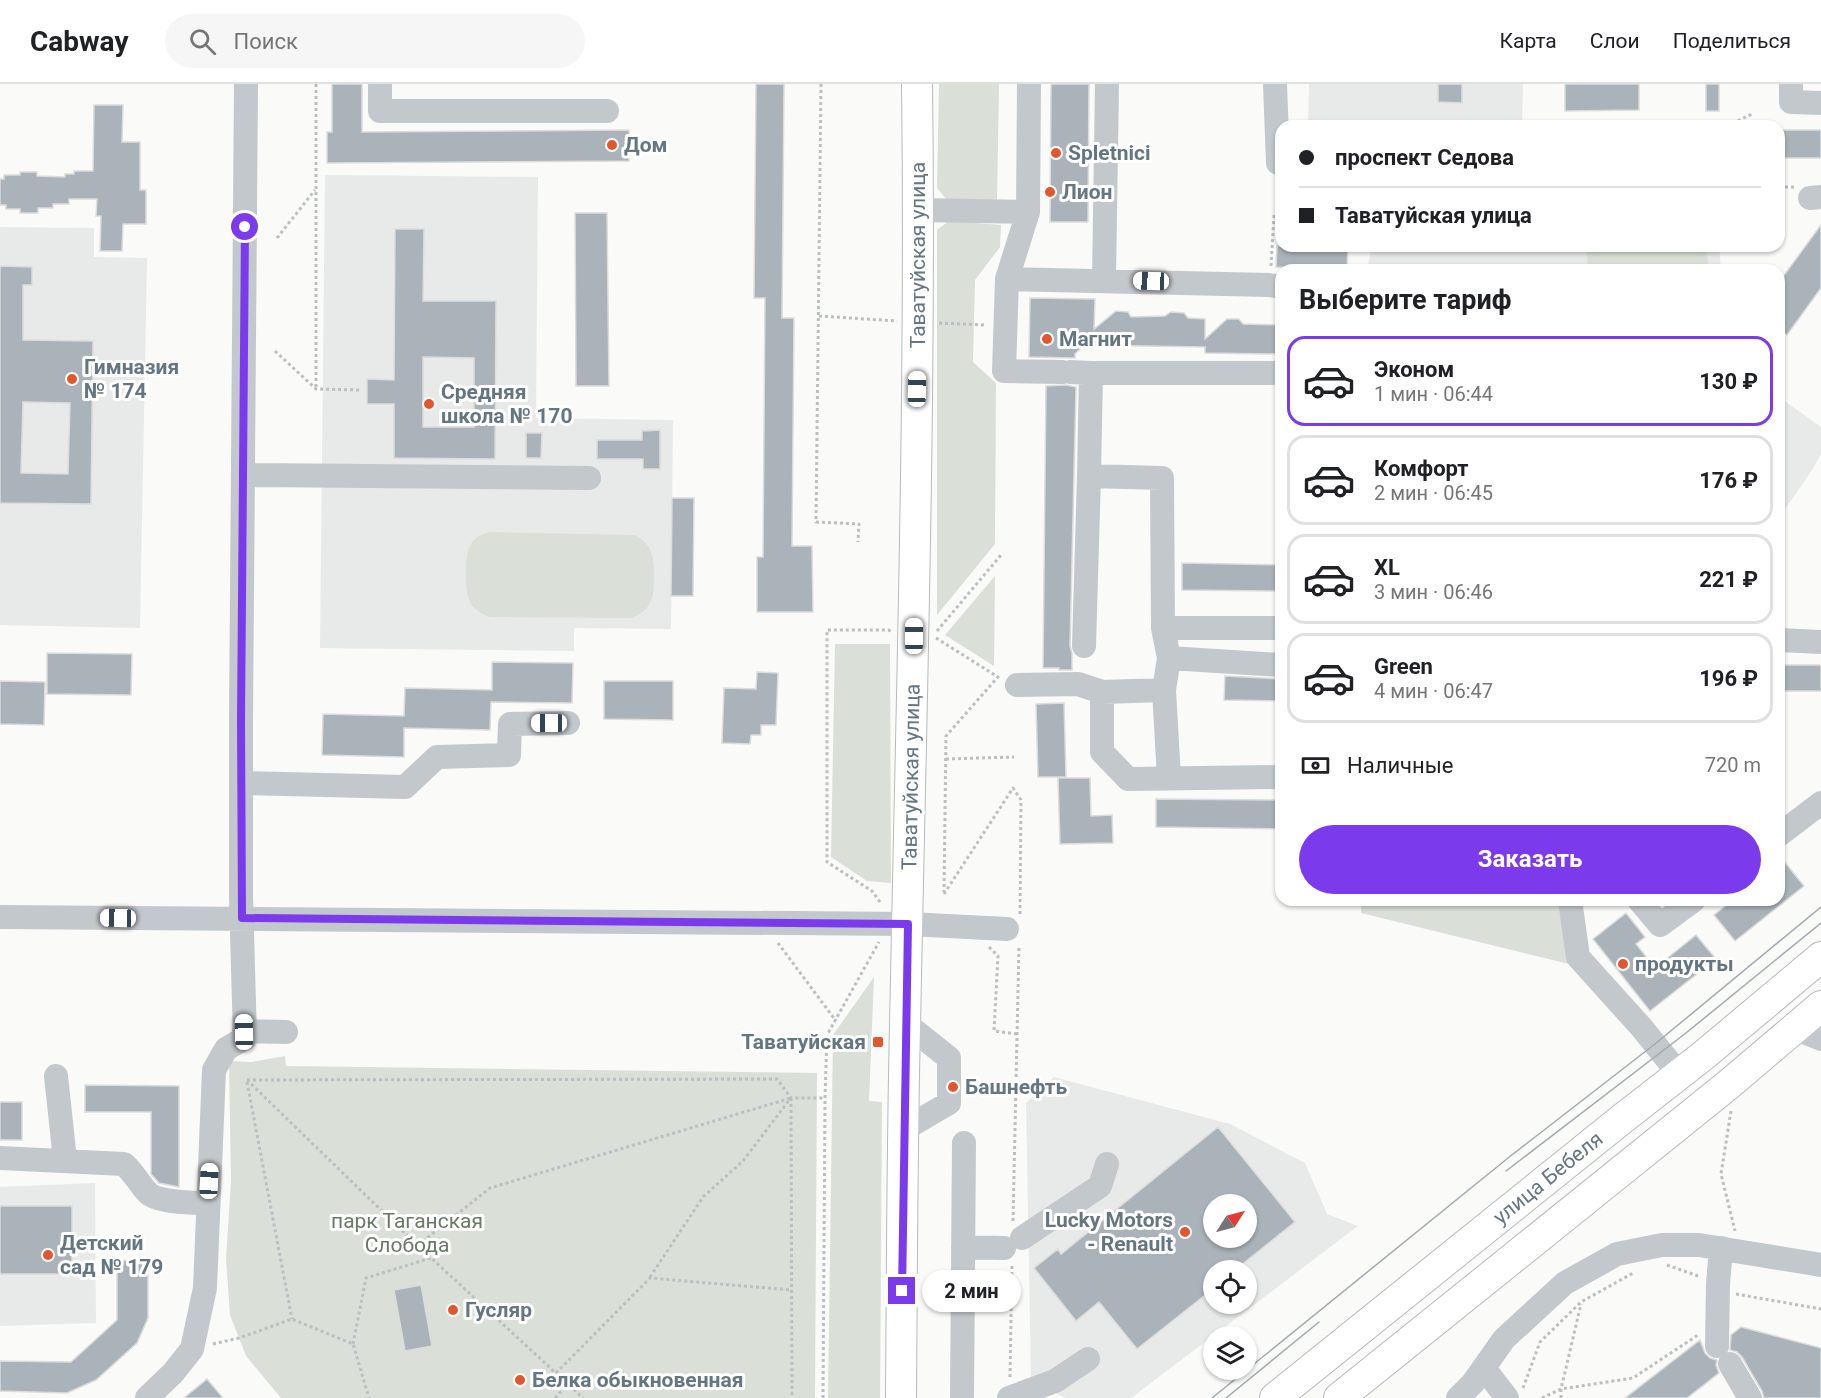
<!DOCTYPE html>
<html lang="ru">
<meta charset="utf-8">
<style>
:root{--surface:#fff;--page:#f6f6f6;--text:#202124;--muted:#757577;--line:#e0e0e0;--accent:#7c3aed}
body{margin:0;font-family:Roboto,sans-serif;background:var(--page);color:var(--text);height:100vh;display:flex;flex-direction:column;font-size:22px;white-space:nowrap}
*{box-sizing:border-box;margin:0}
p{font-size:20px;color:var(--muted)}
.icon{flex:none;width:33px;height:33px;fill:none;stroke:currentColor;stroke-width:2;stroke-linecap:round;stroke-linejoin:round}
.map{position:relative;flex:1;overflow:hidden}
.side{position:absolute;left:1275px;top:180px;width:510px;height:642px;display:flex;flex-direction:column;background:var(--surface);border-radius:18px;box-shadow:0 2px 4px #0004}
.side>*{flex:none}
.top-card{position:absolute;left:1275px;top:36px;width:510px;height:132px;border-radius:18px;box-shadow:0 2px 4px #0004;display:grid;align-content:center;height:132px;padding:0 24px;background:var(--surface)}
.needle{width:39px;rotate:54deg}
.controls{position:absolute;left:1203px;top:1110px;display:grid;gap:12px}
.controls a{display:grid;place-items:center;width:54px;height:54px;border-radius:50%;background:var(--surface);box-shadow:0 2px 4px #0004;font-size:30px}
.end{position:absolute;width:27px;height:27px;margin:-14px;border:8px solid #7c3aed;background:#fff;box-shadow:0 0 0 3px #fff}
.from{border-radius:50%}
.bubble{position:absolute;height:42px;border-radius:21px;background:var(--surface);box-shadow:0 2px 4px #0004;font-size:20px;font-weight:700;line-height:42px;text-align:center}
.car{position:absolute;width:18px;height:36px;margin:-18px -9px;border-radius:8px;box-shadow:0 0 4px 2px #0007;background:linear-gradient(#fff 24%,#345 0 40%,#fff 0 76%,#345 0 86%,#fff 0)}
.top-card b{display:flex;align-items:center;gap:21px;height:57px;font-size:22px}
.top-card b+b{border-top:2px solid var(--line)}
.top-card i{width:15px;height:15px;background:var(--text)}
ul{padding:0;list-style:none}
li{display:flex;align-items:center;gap:18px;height:90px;margin:0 12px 9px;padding:0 12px;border:3px solid var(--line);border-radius:18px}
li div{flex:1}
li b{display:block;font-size:22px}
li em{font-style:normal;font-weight:700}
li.current{border-color:var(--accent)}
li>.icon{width:54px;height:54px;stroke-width:1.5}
h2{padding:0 24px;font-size:27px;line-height:72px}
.pay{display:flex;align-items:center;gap:15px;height:66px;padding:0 24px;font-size:22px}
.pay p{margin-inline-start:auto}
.cta{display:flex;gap:12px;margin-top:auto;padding:12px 24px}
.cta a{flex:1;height:69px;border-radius:36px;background:var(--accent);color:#fff;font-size:24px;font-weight:700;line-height:69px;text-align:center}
header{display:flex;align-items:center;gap:36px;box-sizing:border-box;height:84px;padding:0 30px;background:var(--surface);border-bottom:2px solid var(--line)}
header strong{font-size:28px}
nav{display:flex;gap:33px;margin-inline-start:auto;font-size:21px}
.search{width:420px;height:54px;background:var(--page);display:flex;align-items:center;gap:15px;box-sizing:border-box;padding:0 21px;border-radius:33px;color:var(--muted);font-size:22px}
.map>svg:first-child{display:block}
.built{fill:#e8e9e9;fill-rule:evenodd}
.green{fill:#dadfd7}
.building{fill:#aab3b9;stroke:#dcdcda;stroke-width:1.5;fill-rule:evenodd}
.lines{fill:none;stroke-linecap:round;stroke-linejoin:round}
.major-casing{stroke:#b5babe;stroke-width:32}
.path{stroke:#bbbfc2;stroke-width:3;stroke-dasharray:3 3;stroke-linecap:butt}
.minor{stroke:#c3c8cc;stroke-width:24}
.major{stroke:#fff;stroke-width:30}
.tram{stroke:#a2aab0;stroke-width:1.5}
.route{stroke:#7c3aed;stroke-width:8}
.poi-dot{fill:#e4572e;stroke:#fff;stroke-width:2}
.labels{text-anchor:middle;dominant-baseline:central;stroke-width:6;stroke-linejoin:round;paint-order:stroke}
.poi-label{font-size:21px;font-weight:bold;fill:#657683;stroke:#fff;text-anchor:start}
.street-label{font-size:21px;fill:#657683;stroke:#fff}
.park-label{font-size:21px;fill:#687a64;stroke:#fff}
</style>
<header>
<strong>Cabway</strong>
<div class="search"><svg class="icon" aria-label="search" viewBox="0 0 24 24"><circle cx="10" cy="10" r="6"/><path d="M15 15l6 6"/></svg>Поиск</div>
<nav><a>Карта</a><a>Слои</a><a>Поделиться</a></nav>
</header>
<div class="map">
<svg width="1821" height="1314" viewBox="0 0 1821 1314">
<rect width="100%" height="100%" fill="#fafaf8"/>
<path class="built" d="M1309 0H1523L1522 42H1308Z
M325 91 538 93 536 334 673 336 671 545 574 544V567L320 564Z
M0 143 94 144V173L147 174 140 544 0 541Z
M1372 162H1719L1721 186H1367Z
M1779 313 1821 343V370L1812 386 1779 434Z
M1054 993 1230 1040 1305 1079 1327 1130 1358 1142 1131 1314H1065L1031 1296 1026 1019ZM1214 1120H1246V1154H1214ZM1214 1186H1246V1220H1214Z
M95 1099 96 1239 0 1242V1103Z"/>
<path class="green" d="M939 0H999L997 117H948L937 104Z
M949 137 1001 141 1000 163 975 196 973 278 996 299 995 460 937 531V146Z
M1586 162H1706L1709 186H1588Z
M490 448 634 451C652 459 654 473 654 491 654 512 653 526 631 534L490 533C482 530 476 527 471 520 464 509 464 471 471 460 475 453 482 450 490 448Z
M995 492 994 582 945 551Z
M835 560H890L891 799 867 797 831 773Z
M1362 816H1571L1573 881 1361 829Z
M874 893 869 1017 882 1018 880 1314H828L833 951Z
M285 972 286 982 817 989 815 1314H281L246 1272 230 1231 226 1175 231 1097 229 977 251 978Z"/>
<path class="building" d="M332 0H362V48L629 46V77L327 79V48H332Z
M756 0H784L782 234H794L792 462H812L813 528H757V473H763L765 214H754Z
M1051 0H1089L1088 138H1050Z
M1438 0H1462V19L1438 18Z
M1565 0H1639V26L1565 27Z
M1706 0H1719V27H1706Z
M94 21H123L122 58H140V106H146V140H123L122 167H100L101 132H96L97 115H69V120H53V124H38V129H20V125H6V121H0V95H4V91H20V88H37V92L65 93V90H74V87H93Z
M1779 46H1821V74H1779Z
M575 129H607L609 302H576Z
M1821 141V204L1787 251 1779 245V198Z
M395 145H424L423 217H496L495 375 394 374V320H367V295L394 296ZM423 273 474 274V343H423Z
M1277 162H1348L1347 185 1276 183Z
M0 182 32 183V201H23V256L93 257 91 420 0 419ZM23 318 70 319 68 390 21 389Z
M1030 214 1095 215 1094 245 1116 227 1128 228 1131 233 1165 232 1171 228 1184 229 1188 234 1205 235V255L1227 235H1239L1243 240 1281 241V270L1205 269V263L1084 261 1075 270V274L1029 273Z
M1066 301 1076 303 1070 562 1072 569V586H1059V584H1043L1046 302Z
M660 346V385H643V375H597V356H642V347Z
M526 349H542L541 374H526Z
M672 414H694L693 512H671Z
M1182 479 1281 481V507L1182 506Z
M47 569 132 570 131 611 47 610Z
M492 578 573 579 572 619 491 618 490 646 404 644V673L322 671 323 630 404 632 405 604 492 606Z
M1779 581H1821V607H1779Z
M757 588 778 589 776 641H761V651H751L750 660 722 659 724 604 756 605Z
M1225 592 1281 595V617L1224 616Z
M0 597 45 598 44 641 0 640Z
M604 597H673V636L604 635Z
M1064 619 1066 693H1038L1036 620Z
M1058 694H1090L1091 732 1112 731 1113 759 1060 760Z
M1156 715 1281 716V745L1156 743Z
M1779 771 1804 802 1735 857 1714 831 1733 816H1779Z
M1626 829 1645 853 1636 860 1655 884 1696 851 1716 875 1650 927 1593 855Z
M85 1001 179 1002V1103L159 1099 151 1090V1028H85Z
M0 1018H22V1056H0Z
M1218 1043 1295 1138 1235 1186H1214V1204L1137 1265 1099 1218 1076 1237 1034 1184 1058 1165 1061 1170ZM1214 1120H1246V1154H1214Z
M0 1122H72V1190H0Z
M117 1176 148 1177V1234L137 1259 96 1296 67 1309 0 1307V1277L71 1278 117 1236Z
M421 1201 432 1262 405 1267 394 1206Z
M1741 1243 1821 1264V1314H1764L1762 1307 1742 1273 1737 1268 1730 1266 1731 1251Z
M1700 1256 1705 1269 1710 1274 1717 1276 1716 1281 1719 1289 1687 1314H1625Z
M207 1295 223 1314H184Z"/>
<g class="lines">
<defs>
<path id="major" d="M901 1314C902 1191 902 1067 905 944 911 629 921 315 917 0
M1275 1314 1622 1035 1704 971 1821 873
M1339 1314 1728 1001 1821 922"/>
</defs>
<use href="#major" class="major-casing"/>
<path class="path" d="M316 0V305
M821 0 816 438 859 440 858 458
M1727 42 1752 30
M1280 99 1281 107
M1779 103H1795
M277 154 315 106
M1271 182 1274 131 1281 128
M819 232 897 237
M939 239 985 241
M275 267 316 305 360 306
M937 547 1001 471
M936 554 998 593 946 652 944 808
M946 675 1014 673
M944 810 1013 704 1021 716 1020 831
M880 818 872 807 827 778V546H889L891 548
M778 859 836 937
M989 863 998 872 994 947 1017 950
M247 996 777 995 791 1014H825
M247 996 417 1161 583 1314
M247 998 292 1235
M791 1014 792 1314
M1731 1027 1721 1090 1735 1147
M1013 1137 1019 861
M418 1161 490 1104 791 1014
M1667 1181 1701 1193
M650 1193 703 1113 743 1077 790 1015
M1736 1210 1821 1225
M213 1260 239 1254 292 1235 353 1260 369 1314
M353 1260 366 1194 431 1174
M556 1289 650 1194 792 1206
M1010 1293 1012 1179
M1523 1304 1540 1258 1581 1218 1635 1188
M555 1314 568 1300
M823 1314 825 1014 827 951 879 858
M1542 1314 1561 1305 1633 1294 1698 1251
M1561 1314V1305L1581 1220"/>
<path class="minor" d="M380 0V27H607
M1029 0 1028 128 1007 195 1004 287 1062 288
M1275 0 1278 79H1281
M1791 0V18L1821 19
M1810 114 1821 113
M919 126 1028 128
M1007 195 1269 201 1281 203
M1104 196 1107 0
M1070 288 1091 289 1089 392 1162 394 1163 544 1169 574 1164 606 1169 694
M1091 289H1281
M244 391 589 394
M1163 544H1281
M1779 556 1821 558
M1084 562 1089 392
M1169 574 1281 581
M1017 601 1078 600 1102 608 1164 606
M1102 608V668L1128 695 1281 693
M241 699 405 703 437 673 509 671 510 640 568 639
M1779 751 1821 719
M1570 816 1578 873 1642 944 1679 990
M1639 816 1660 841 1694 816
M0 833 908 840 1007 845
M1794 944 1821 955
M244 947 286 948
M56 992 65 1076
M903 1046 949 1019V974L905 939
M0 1074 124 1080C135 1090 139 1100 148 1109 158 1119 194 1118 208 1120
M1022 1154 1100 1102 1107 1080
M963 1163 1004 1164
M1717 1262 1718 1200 1721 1164
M1730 1280 1750 1314
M1484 1284 1507 1314
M147 1314 173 1289 192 1265 205 1204 214 986 226 965 245 954 241 813V636L246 0
M962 1314 964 1059
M1009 1314 1055 1297 1088 1275
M1458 1314 1473 1299 1504 1255 1565 1199 1617 1170 1662 1161H1699L1821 1181"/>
<use href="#major" class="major"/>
<path class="tram" d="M1506 1087 1686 949 1821 839
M1212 1314 1508 1074 1655 960 1821 823
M1226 1314 1319 1238"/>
</g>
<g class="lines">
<path class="route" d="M245 143 241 636 242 834 908 840 902 1207"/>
</g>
<g class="poi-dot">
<circle cx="612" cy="61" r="6"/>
<circle cx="1056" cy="69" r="6"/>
<circle cx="1050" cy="108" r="6"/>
<circle cx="1047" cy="255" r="6"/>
<circle cx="72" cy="295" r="6"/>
<circle cx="429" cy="320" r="6"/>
<circle cx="1623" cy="880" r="6"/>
<rect x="872" y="952" width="12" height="12" rx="3"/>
<circle cx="953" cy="1003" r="6"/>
<circle cx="1185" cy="1148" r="6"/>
<circle cx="48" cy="1171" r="6"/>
<circle cx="453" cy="1226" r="6"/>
<circle cx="520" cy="1296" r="6"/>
</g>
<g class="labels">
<g class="poi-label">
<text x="624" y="61">Дом</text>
<text x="1068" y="69">Spletnici</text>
<text x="1062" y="108">Лион</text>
<text x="1059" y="255">Магнит</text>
<text x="84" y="283">Гимназия<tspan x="84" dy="24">№ 174</tspan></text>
<text x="441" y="308">Средняя<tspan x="441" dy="24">школа № 170</tspan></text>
<text x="1635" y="880">продукты</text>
<text x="866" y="958" text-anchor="end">Таватуйская</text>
<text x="965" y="1003">Башнефть</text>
<text x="1173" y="1136" text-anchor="end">Lucky Motors<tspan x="1173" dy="24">- Renault</tspan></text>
<text x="60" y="1159">Детский<tspan x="60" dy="24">сад № 179</tspan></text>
<text x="465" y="1226">Гусляр</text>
<text x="532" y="1296">Белка обыкновенная</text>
</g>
<g class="street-label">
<text transform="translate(918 171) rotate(-90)">Таватуйская улица</text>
<text transform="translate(911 693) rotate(-89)">Таватуйская улица</text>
<text transform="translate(1548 1094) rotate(-39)">улица Бебеля</text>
</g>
<g class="park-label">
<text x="407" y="1137">парк Таганская<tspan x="407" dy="24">Слобода</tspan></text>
</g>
</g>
</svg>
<div class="controls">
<a><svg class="needle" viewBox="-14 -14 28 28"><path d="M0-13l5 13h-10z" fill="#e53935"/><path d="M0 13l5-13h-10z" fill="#757577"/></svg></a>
<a><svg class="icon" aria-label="locate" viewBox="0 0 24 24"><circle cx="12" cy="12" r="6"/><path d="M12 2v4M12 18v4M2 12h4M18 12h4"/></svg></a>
<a><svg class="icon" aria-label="layers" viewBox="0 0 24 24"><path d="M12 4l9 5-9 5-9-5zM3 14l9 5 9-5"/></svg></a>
</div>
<i class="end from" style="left:245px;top:143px"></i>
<i class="end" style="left:902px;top:1207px"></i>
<div class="bubble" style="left:922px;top:1186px;width:99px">2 мин</div>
<i class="car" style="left:1151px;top:197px;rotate:272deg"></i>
<i class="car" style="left:917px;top:305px;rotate:1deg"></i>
<i class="car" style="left:914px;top:552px;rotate:0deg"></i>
<i class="car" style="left:549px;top:639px;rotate:270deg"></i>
<i class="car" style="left:118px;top:834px;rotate:271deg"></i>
<i class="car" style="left:244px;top:948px;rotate:359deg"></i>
<i class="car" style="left:209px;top:1097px;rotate:3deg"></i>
<div class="top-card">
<b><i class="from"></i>проспект Седова</b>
<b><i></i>Таватуйская улица</b>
</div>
<section class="side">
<h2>Выберите тариф</h2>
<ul>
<li class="current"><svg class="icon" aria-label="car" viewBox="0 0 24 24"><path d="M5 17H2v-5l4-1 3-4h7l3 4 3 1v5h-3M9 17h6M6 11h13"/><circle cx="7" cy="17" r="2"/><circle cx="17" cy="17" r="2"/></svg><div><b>Эконом</b><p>1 мин · 06:44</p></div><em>130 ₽</em></li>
<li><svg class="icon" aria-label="car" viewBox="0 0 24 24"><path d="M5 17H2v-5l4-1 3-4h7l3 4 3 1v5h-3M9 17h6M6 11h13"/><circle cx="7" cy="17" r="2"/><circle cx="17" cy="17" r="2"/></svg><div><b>Комфорт</b><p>2 мин · 06:45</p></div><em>176 ₽</em></li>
<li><svg class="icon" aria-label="car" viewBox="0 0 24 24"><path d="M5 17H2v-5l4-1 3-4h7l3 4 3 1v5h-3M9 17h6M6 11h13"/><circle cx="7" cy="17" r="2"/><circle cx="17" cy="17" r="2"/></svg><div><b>XL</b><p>3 мин · 06:46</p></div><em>221 ₽</em></li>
<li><svg class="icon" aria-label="car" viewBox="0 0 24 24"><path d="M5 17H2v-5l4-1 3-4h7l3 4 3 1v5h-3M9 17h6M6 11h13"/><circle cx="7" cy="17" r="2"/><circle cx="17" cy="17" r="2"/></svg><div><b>Green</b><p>4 мин · 06:47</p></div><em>196 ₽</em></li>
</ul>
<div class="pay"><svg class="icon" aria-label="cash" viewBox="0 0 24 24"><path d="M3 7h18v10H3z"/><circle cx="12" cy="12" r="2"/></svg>Наличные<p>720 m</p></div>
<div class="cta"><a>Заказать</a></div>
</section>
</div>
